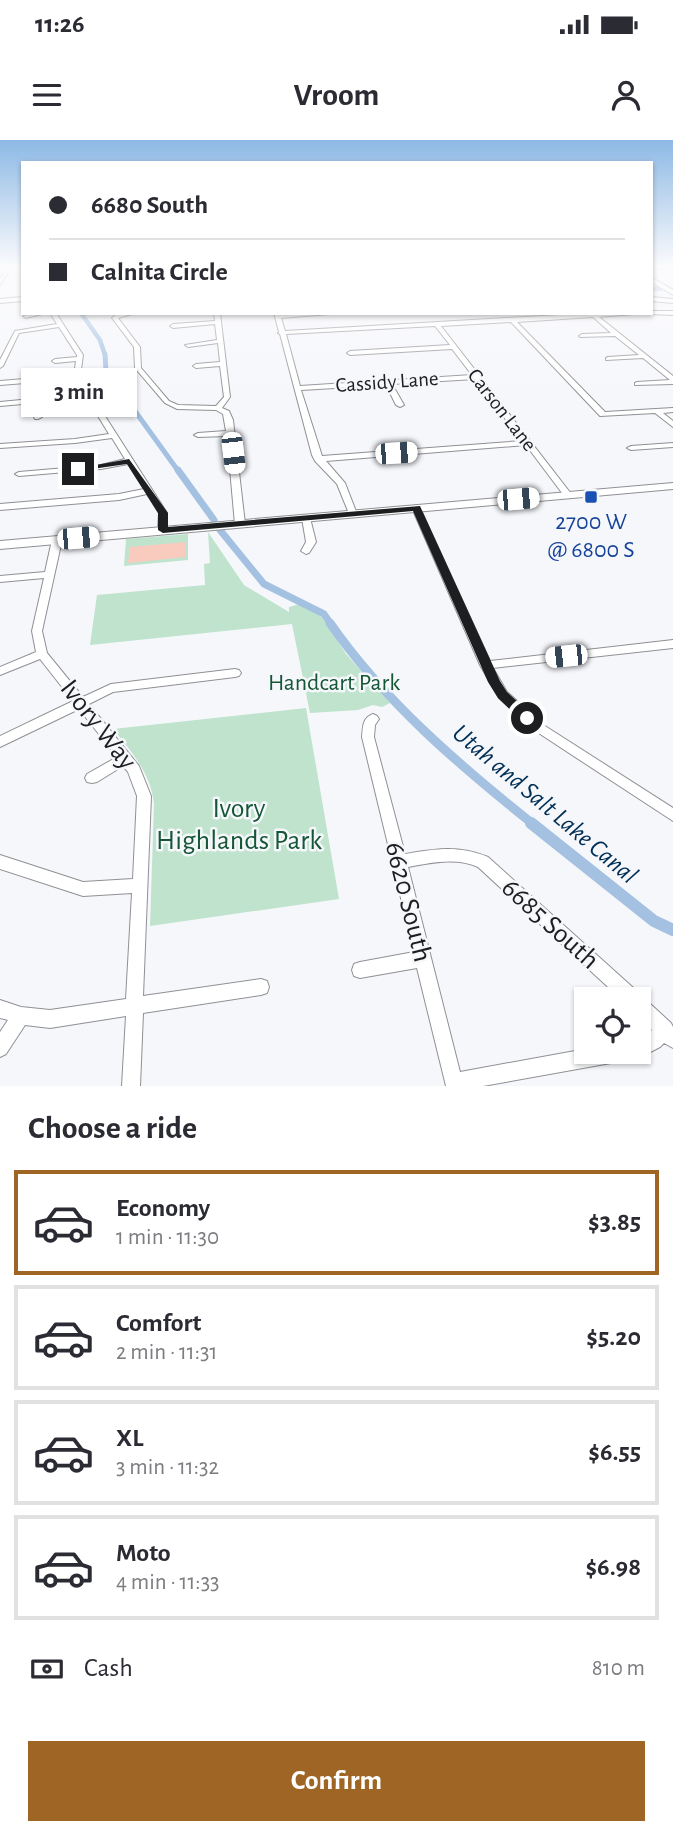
<!DOCTYPE html>
<meta charset="utf-8">
<style>
:root{--surface:#fff;--page:#f7f7f7;--text:#2b2b33;--muted:#7c7c81;--line:#e1e1e2;--accent:#9f6525}
body{margin:0;font-family:"Alegreya Sans",sans-serif;background:var(--page);color:var(--text);height:100vh;display:flex;flex-direction:column;font-size:26px;white-space:nowrap}
*{box-sizing:border-box;margin:0}
p{font-size:23px;color:var(--muted)}
.icon{flex:none;width:38px;height:38px;fill:none;stroke:currentColor;stroke-width:2;stroke-linecap:round;stroke-linejoin:round}
.map{position:relative;height:946px;overflow:hidden}
.sheet{display:flex;flex-direction:column;background:var(--surface);flex:1}
.sheet>*{flex:none}
.hud{position:absolute;left:21px;top:21px;width:632px;height:154px;border-radius:0px;box-shadow:0 2px 5px #0004;display:grid;align-content:center;height:154px;padding:0 28px;background:var(--surface)}
.tools{position:absolute;left:574px;top:847px;display:grid;gap:14px}
.tools a{display:grid;place-items:center;width:77px;height:77px;border-radius:0px;background:var(--surface);box-shadow:0 2px 5px #0004;font-size:35px}
.end{position:absolute;width:32px;height:32px;margin:-16px;border:9px solid #1d1e1f;background:#fff;box-shadow:0 0 0 4px #fff}
.from{border-radius:50%}
.bubble{position:absolute;height:49px;border-radius:0px;background:var(--surface);box-shadow:0 2px 5px #0004;font-size:23px;font-weight:600;line-height:49px;text-align:center}
.car{position:absolute;width:21px;height:42px;margin:-21px -10px;border-radius:9px;box-shadow:0 0 5px 2px #0007;background:linear-gradient(#fff 24%,#345 0 40%,#fff 0 76%,#345 0 86%,#fff 0)}
.hud b{display:flex;align-items:center;gap:24px;height:66px;font-size:26px}
.hud b+b{border-top:2px solid var(--line)}
.hud i{width:18px;height:18px;background:var(--text)}
ul{padding:0;list-style:none}
li{display:flex;align-items:center;gap:21px;height:105px;margin:0 14px 10px;padding:0 14px;border:4px solid var(--line);border-radius:0px}
li div{flex:1}
li b{display:block;font-size:26px}
li em{font-style:normal;font-weight:600}
li.current{border-color:var(--accent)}
li>.icon{width:63px;height:63px;stroke-width:1.5}
h2{padding:0 28px;font-size:32px;line-height:84px}
.pay{display:flex;align-items:center;gap:18px;height:77px;padding:0 28px;font-size:26px}
.pay p{margin-inline-start:auto}
.button{display:flex;gap:14px;margin-top:auto;padding:14px 28px}
.button a{flex:1;height:80px;border-radius:0px;background:var(--accent);color:#fff;font-size:28px;font-weight:600;line-height:80px;text-align:center}
.status{display:flex;justify-content:space-between;align-items:center;height:49px;padding:0 35px;background:var(--surface);direction:ltr}
.status svg{height:19px;fill:currentColor}
header{display:flex;justify-content:space-between;align-items:center;height:91px;padding:0 28px;background:var(--surface);font-size:32px;font-weight:600}
.map>svg:first-child{display:block}
.green{fill:#bfe3cc}
.lines{fill:none;stroke-linecap:round;stroke-linejoin:round}
.canal-far4{stroke:#a4c1e1;stroke-width:4.5}
.canal-far3{stroke:#a4c1e1;stroke-width:5}
.canal-far2{stroke:#a4c1e1;stroke-width:7}
.canal-far1{stroke:#a4c1e1;stroke-width:9}
.canal{stroke:#a4c1e1;stroke-width:12}
.building{fill:#f9cbbf}
.minor-casing{stroke:#8f9094;stroke-width:2}
.major-casing{stroke:#8f9094;stroke-width:2}
.minor{fill:#fff;fill-rule:evenodd}
.major{fill:#fff;fill-rule:evenodd}
.route{fill:#1d1e1f}
.transit-dot{fill:#1a4fb4;stroke:#f6f7fb;stroke-width:2.5}
.labels{text-anchor:middle;dominant-baseline:central;stroke-width:5;stroke-linejoin:round;paint-order:stroke}
.far-street-label{font-size:21px;fill:#1d1e1f;stroke:#f6f7fb}
.transit-label{font-size:24px;fill:#164399;stroke:#f6f7fb}
.park-label{font-size:24px;fill:#155636;stroke:#f6f7fb}
.water-label{font-size:26px;font-style:italic;fill:#002f56;stroke:#f6f7fb}
.near-street-label{font-size:28px;fill:#1d1e1f;stroke:#f6f7fb}
.near-park-label{font-size:28px;fill:#155636;stroke:#f6f7fb}
</style>
<div class="status"><b>11:26</b><svg viewBox="0 0 49 12"><path d="M0 12V9h3v3zM5 12V6h3v6zM10 12V3h3v9zM15 12V0h3v12zM26 1h20v11H26zM47 4h2v5h-2z"/></svg></div>
<header><svg class="icon" aria-label="menu" viewBox="0 0 24 24"><path d="M4 6h16M4 12h16M4 18h16"/></svg>Vroom<svg class="icon" aria-label="person" viewBox="0 0 24 24"><circle cx="12" cy="8" r="4"/><path d="M4 21q1-7 8-7t8 7"/></svg></header>
<div class="map">
<svg width="673" height="946" viewBox="0 0 673 946">
<rect width="100%" height="100%" fill="#f6f7fb"/>
<path class="green" d="M208 392 244 445 289 472V467L300 464 323 478 346 514 390 563 382 567 373 565 358 570 310 573 292 484 90 505 97 455 205 445 204 424 210 423Z
M188 394V420L124 426 126 399Z
M306 568 339 759 150 786 154 664C151 634 132 612 113 589Z"/>
<g class="lines">
<path class="canal-far4" d="M651 149H660
M81 173 100 200 105 215"/>
<path class="canal-far3" d="M105 214 106 231 179 332"/>
<path class="canal-far2" d="M178 330 214 380
M220 390 264 444 324 474 331 484"/>
<path class="canal-far1" d="M330 483C384 561 459 625 533 684"/>
<path class="canal" d="M531 683 654 781 673 790"/>
</g>
<path class="building" d="M186 402V417L128 423 130 407Z"/>
<g class="lines">
<defs>
<path id="minor" d="M8 126H12L0 145V139Z
M673 126V128L651 129V127Z
M23 157V161L0 163V159Z
M651 157 673 159V163L651 161Z
M651 171H673V175L649 174Z
M32 173H46L26 178 23 176Z
M50 173H56L83 215 80 237 167 373 166 392H160L158 390 159 373 147 354 119 360 0 370V364L119 354 144 349 128 324 101 329 19 336 15 334 19 332 101 325 125 319 112 298 75 303 0 308V304L75 299 109 294 87 258 41 262 39 271 42 277 38 279H35L31 271 34 263 0 266V262L84 254 75 239 0 245V241L74 235 76 221 55 223 52 221 55 219 77 217V215L59 187 19 193 3 226 0 228V220L15 191 57 184Z
M118 173H136L118 178 140 207 141 228 169 261 178 265 216 266 224 257 220 226 196 228 193 226 196 224 220 222 218 203 188 207 185 205 217 200 215 184 173 188 170 186 173 184 215 181 214 173H220L230 257 222 268 229 271 233 280 245 384 243 386H237L235 384 227 296 198 297 194 295 198 293 226 291 223 274 216 270 177 269 165 263 135 228 134 207 112 178Z
M274 173H280V175L341 173 281 178 285 191 593 173H645L599 177 673 236V244L635 245V243L637 242 670 240 643 218 606 220V218L608 217 639 215 615 196 580 197 579 196 582 194 611 193 593 177 517 182 605 272 673 268V272L663 273 673 281V287L655 273 600 276 511 182 441 186 572 355 568 358 565 357 526 305 326 321 345 343 357 374 353 377 350 376 337 344 315 321 312 315 280 194 278 193 279 192ZM435 186 450 205 350 211 347 213 350 215 452 209 472 235 300 246 286 194ZM475 239 522 301 322 316 301 250 386 245 396 265 400 267 404 265 392 244Z
M673 303V307L631 310 627 308 631 306Z
M416 365 420 368 490 521 673 500V508L493 528 507 552 545 586 673 668V681L537 592 499 558 480 525 412 368Z
M306 375 310 378 316 402 309 413 306 414 301 411 306 402 302 378Z
M57 397 62 400 42 491 47 513 83 557 111 544 235 529 239 530 241 533 239 536 235 537 113 552 89 564 139 626 151 656 143 856 261 839 267 841 269 847 267 853 261 855 143 873 140 946H122L126 876 50 888 25 885 6 914 0 917V892L8 880 0 878V860L21 867 50 870 126 859 132 753 83 756 0 729V715L83 742 133 739 137 656 128 632 123 626 97 642 92 643 87 642 85 638 87 634 117 617 79 569 0 607V596L73 561 40 519 0 535V527L36 512 32 491 44 438 0 442V436L45 432 52 400Z
M373 574 377 576 379 579 375 585 374 597 405 714C436 709 458 705 488 717L639 853 641 857 645 859 671 883 673 887V908L664 903 660 907 639 918 633 915 631 912H639V900L652 890 639 877V859H621L478 727C456 717 431 723 408 727L460 932 586 909V912H631L628 918 622 921 483 946H446L417 828 360 838 354 836 352 830 354 824 360 822 414 812 362 597C363 588 362 578 373 574Z"/>
<path id="major" d="M651 137 673 150V155L651 142Z
M673 343V349L0 409V401Z"/>
</defs>
<use href="#minor" class="minor-casing"/>
<use href="#major" class="major-casing"/>
<use href="#minor" class="minor"/>
<use href="#major" class="major"/>
</g>
<linearGradient id="sky" x2="0" y2="1"><stop stop-color="#8db9e5"/><stop offset="0.49" stop-color="#fbfbfd"/><stop offset="1" stop-color="#fbfbfd" stop-opacity="0"/></linearGradient>
<rect width="673" height="258" fill="url(#sky)"/>
<path class="route" d="M129 319 168 373V387L420 366 500 541 507 552 531 574V581H522L498 558 488 542 413 371 163 393 158 390V373L127 324 78 331 74 329Z"/>
<rect class="transit-dot" x="584" y="350" width="14" height="14" rx="3.5"/>
<g class="labels">
<g class="far-street-label">
<text transform="translate(387 242) rotate(-4)">Cassidy Lane</text>
<text transform="translate(502 270) rotate(52)">Carson Lane</text>
</g>
<g class="transit-label">
<text x="591" y="382">2700 W<tspan x="591" dy="28">@ 6800 S</tspan></text>
</g>
<g class="park-label">
<text x="334" y="543">Handcart Park</text>
</g>
<g class="water-label">
<text transform="translate(545 664) rotate(40)">Utah and Salt Lake Canal</text>
</g>
<g class="near-street-label">
<text transform="translate(98 585) rotate(52)">Ivory Way</text>
<text transform="translate(408 762) rotate(76)">6620 South</text>
<text transform="translate(550 784) rotate(42)">6685 South</text>
</g>
<g class="near-park-label">
<text x="239" y="669">Ivory<tspan x="239" dy="32">Highlands Park</tspan></text>
</g>
</g>
</svg>
<div class="tools">
<a><svg class="icon" aria-label="locate" viewBox="0 0 24 24"><circle cx="12" cy="12" r="6"/><path d="M12 2v4M12 18v4M2 12h4M18 12h4"/></svg></a>
</div>
<i class="end from" style="left:527px;top:578px"></i>
<i class="end" style="left:78px;top:329px"></i>
<div class="bubble" style="left:21px;top:228px;width:116px">3 min</div>
<i class="car" style="left:233px;top:313px;rotate:173deg"></i>
<i class="car" style="left:396px;top:313px;rotate:86deg"></i>
<i class="car" style="left:518px;top:359px;rotate:85deg"></i>
<i class="car" style="left:78px;top:398px;rotate:85deg"></i>
<i class="car" style="left:566px;top:516px;rotate:264deg"></i>
<div class="hud">
<b><i class="from"></i>6680 South</b>
<b><i></i>Calnita Circle</b>
</div>
</div>
<section class="sheet">
<h2>Choose a ride</h2>
<ul>
<li class="current"><svg class="icon" aria-label="car" viewBox="0 0 24 24"><path d="M5 17H2v-5l4-1 3-4h7l3 4 3 1v5h-3M9 17h6M6 11h13"/><circle cx="7" cy="17" r="2"/><circle cx="17" cy="17" r="2"/></svg><div><b>Economy</b><p>1 min · 11:30</p></div><em>$3.85</em></li>
<li><svg class="icon" aria-label="car" viewBox="0 0 24 24"><path d="M5 17H2v-5l4-1 3-4h7l3 4 3 1v5h-3M9 17h6M6 11h13"/><circle cx="7" cy="17" r="2"/><circle cx="17" cy="17" r="2"/></svg><div><b>Comfort</b><p>2 min · 11:31</p></div><em>$5.20</em></li>
<li><svg class="icon" aria-label="car" viewBox="0 0 24 24"><path d="M5 17H2v-5l4-1 3-4h7l3 4 3 1v5h-3M9 17h6M6 11h13"/><circle cx="7" cy="17" r="2"/><circle cx="17" cy="17" r="2"/></svg><div><b>XL</b><p>3 min · 11:32</p></div><em>$6.55</em></li>
<li><svg class="icon" aria-label="car" viewBox="0 0 24 24"><path d="M5 17H2v-5l4-1 3-4h7l3 4 3 1v5h-3M9 17h6M6 11h13"/><circle cx="7" cy="17" r="2"/><circle cx="17" cy="17" r="2"/></svg><div><b>Moto</b><p>4 min · 11:33</p></div><em>$6.98</em></li>
</ul>
<div class="pay"><svg class="icon" aria-label="cash" viewBox="0 0 24 24"><path d="M3 7h18v10H3z"/><circle cx="12" cy="12" r="2"/></svg>Cash<p>810 m</p></div>
<div class="button"><a>Confirm</a></div>
</section>
